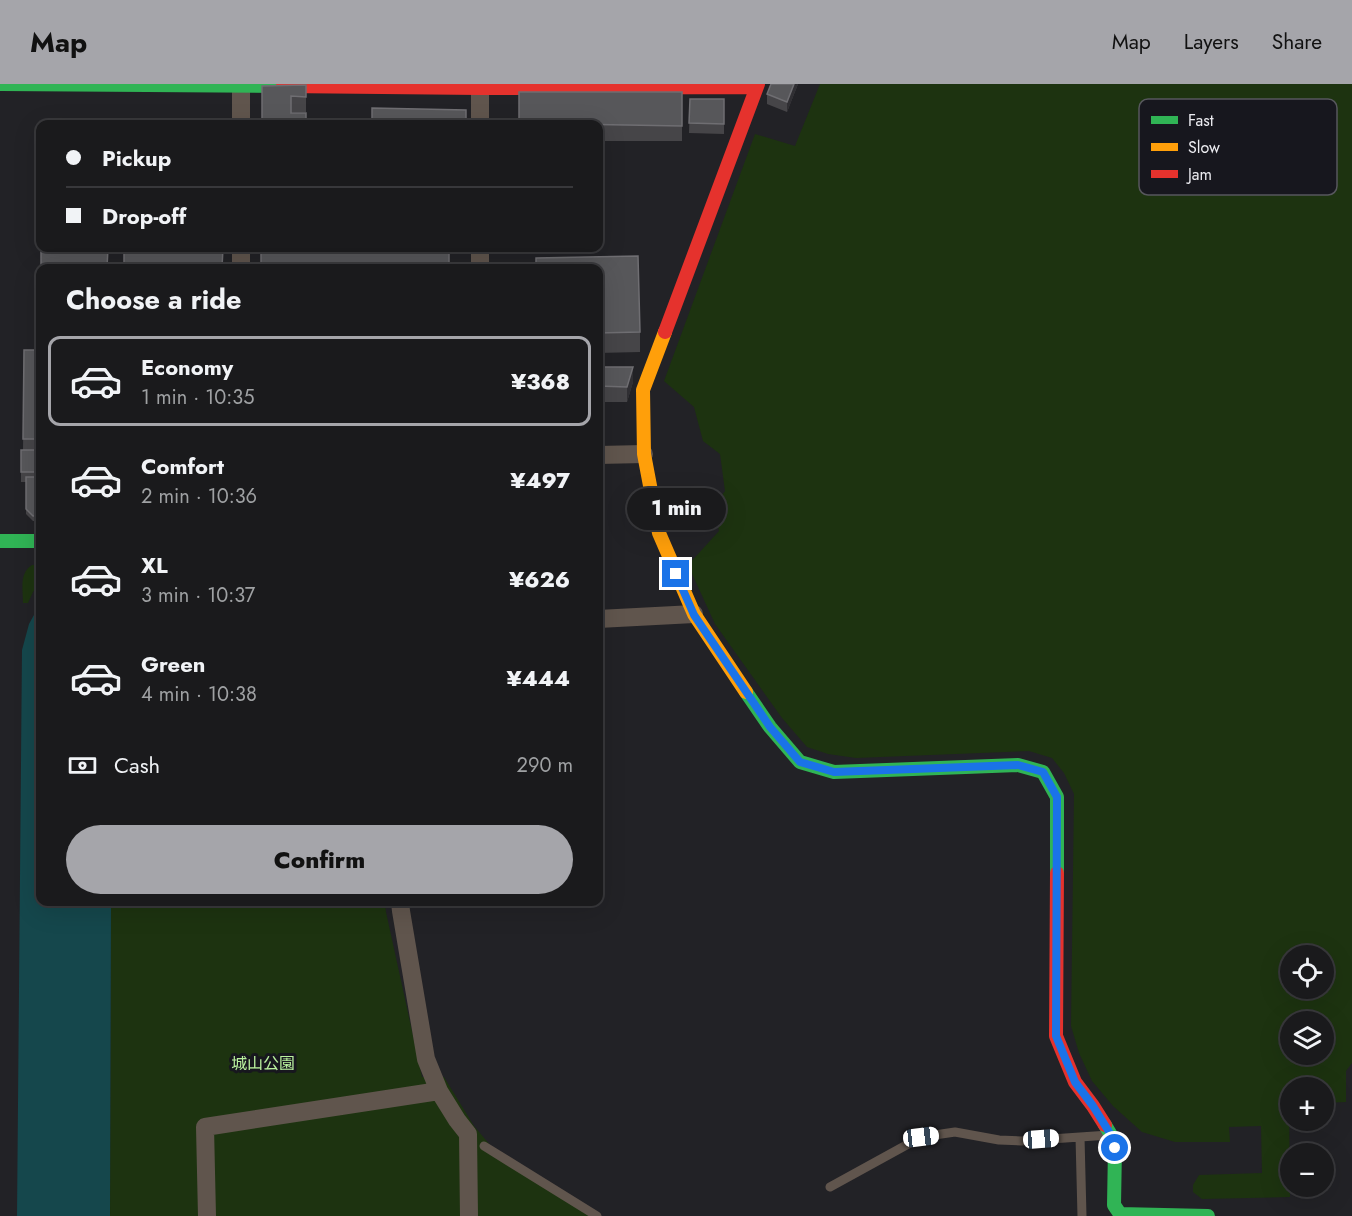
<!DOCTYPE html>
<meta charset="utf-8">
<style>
:root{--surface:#1a1a1c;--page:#232325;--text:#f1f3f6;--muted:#9fa1a3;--line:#38383b;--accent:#a5a5aa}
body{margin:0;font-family:Jost,"Noto Sans JP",sans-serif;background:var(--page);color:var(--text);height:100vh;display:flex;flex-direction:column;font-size:22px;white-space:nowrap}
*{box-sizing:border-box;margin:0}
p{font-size:20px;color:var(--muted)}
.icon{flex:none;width:33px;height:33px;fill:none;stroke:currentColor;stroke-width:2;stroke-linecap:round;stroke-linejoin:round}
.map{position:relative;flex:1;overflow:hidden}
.sheet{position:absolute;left:36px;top:180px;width:567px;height:642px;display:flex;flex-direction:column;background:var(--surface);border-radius:12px;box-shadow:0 6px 24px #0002,0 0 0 2px var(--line)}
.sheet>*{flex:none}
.banner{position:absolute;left:36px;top:36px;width:567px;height:132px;border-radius:12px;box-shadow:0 6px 24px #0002,0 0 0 2px var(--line);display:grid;align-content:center;height:132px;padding:0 30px;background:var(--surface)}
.tools{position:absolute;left:1280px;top:861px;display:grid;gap:12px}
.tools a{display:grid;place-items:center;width:54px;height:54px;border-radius:50%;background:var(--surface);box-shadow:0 6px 24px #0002,0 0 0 2px var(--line);font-size:30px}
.end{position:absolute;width:27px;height:27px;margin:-14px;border:8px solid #1a73e8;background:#fff;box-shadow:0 0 0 3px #fff}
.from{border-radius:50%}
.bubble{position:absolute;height:42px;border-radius:21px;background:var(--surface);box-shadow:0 6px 24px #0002,0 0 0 2px var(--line);font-size:20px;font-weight:800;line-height:42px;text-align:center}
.car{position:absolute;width:18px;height:36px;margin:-18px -9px;border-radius:8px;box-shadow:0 0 4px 2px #0007;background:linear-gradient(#fff 24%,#345 0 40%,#fff 0 76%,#345 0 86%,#fff 0)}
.banner b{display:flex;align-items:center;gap:21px;height:57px;font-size:22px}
.banner b+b{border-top:2px solid var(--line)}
.banner i{width:15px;height:15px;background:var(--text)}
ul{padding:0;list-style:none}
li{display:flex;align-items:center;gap:18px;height:90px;margin:0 12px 9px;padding:0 18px;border:3px solid transparent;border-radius:12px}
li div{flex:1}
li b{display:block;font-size:22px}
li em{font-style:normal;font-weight:800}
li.selected{border-color:var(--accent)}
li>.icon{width:54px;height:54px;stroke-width:1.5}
h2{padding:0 30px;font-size:27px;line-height:72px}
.pay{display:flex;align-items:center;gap:15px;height:66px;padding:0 30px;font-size:22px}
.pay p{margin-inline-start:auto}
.primary-button{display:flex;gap:12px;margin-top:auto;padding:12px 30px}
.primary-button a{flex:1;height:69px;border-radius:36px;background:var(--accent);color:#111;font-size:24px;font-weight:800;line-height:69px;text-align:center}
header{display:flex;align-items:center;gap:36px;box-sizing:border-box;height:84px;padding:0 30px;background:var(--accent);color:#111}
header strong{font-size:28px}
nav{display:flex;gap:33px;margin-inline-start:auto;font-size:21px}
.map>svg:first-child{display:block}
.green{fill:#1d3310;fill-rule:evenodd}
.water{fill:#15474c}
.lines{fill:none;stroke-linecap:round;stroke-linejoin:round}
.lane{stroke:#60554d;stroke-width:9}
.street{stroke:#60554d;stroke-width:18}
.fast{stroke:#30b455;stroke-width:14}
.slow{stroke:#ff9f0a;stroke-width:14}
.jam{stroke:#e5322d;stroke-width:14}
.wall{fill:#464548}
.shaded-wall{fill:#302f33}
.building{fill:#57575a;stroke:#6f6e72;stroke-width:1.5}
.route{stroke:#1a73e8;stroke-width:8}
.labels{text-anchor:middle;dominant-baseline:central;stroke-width:6;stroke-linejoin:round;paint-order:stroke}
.park-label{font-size:16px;fill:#baf19e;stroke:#17171e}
.key{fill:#17171e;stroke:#57575d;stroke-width:1.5}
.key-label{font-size:16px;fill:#ececf1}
</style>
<header>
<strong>Map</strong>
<nav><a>Map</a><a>Layers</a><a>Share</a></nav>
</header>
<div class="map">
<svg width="1352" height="1132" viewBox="0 0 1352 1132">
<rect width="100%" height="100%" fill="#222226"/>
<path class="green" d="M820 0H1352V979L1346 987V1018L1323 1019V1004H1290V1020H1289L1290 1113 1202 1115 1193 1108V1101L1199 1091 1262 1089 1261 1042 1229 1043 1230 1058H1175L1142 1048 1113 1022 1092 997 1079 969 1071 942 1074 710 1064 689 1052 674 1029 667 856 674 828 670 807 663 782 634 715 540 688 481 719 447 714 422 725 407 720 370 703 357 694 323 664 297 755 50 795 62ZM1290 872H1323V904H1290ZM1290 938H1323V970H1290Z
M32 481H40V499L33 508 28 519H23C23 505 19 489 32 481Z
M111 818H385L386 828 422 993H444L474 1042 507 1081 596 1132H110Z"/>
<path class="water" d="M40 520V818H111L110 1132H17L22 566 29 540Z"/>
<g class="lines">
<path class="lane" d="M1080 1053 1082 1132
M484 1062 597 1132
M830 1103 921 1053 955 1048 999 1056 1022 1057 1109 1051"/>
<path class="street" d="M241 0V40
M480 0V40
M241 164V184
M480 164V184
M598 371 644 370
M598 535 694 530
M400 818 401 827 426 975 439 1007 457 1036 468 1050 469 1132
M207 1132 205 1043 439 1007"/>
<path class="fast" d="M0 0 283 2
M0 457H40
M746 608 770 643 800 678 834 688 1018 681 1043 688 1057 713V789
M1105 1041 1111 1051 1115 1064 1114 1121 1120 1130 1208 1132"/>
<path class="slow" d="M665 248 643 306 644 370 659 449 694 530 746 608"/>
<path class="jam" d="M283 2 480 4 756 3
M665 248 758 0
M1057 789 1056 952 1075 998 1093 1022 1105 1041"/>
</g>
<path class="wall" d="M771 0H798L787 28 767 20V10Z
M306 1V28H291L262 40V2Z
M519 8H682V57H598V40H502L519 38Z
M690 15H724V50L689 49Z
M598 184 640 248V268L598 269Z
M24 266H40V437H33L26 430V398H21V366H23Z
M598 283 633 298 627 318H598Z
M598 331H603V357H598Z"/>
<path class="shaded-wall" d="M794 0H798L787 28V18Z
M633 283V298L627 318V303Z"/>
<path class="building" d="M771 0H794L787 18 767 10Z
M306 1V13L291 12V29H306V40H262V2Z
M519 8H682V42L570 40V35H519Z
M690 15H724V40L689 39Z
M372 24 466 26V40H372Z
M124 37 223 38V40H124Z
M502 38H534V40H502Z
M41 164H108L107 184H41Z
M124 164H223L222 184H124Z
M261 164H449V184H261Z
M638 172 640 248 598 249V184H536V174Z
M24 266H40V355H23Z
M598 283H633L627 303 598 302Z
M598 331H603V347H598Z
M21 366H40V388H21Z
M26 393H40V432H33L26 425Z"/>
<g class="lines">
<path class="route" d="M676 490 694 531 770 643 800 678 834 688 1018 681 1043 688 1057 713 1056 952 1075 998 1093 1022 1111 1051 1115 1064"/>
</g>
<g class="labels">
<g class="park-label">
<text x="263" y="979">城山公園</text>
</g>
</g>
<rect x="1139" y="15" width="198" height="96" rx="9" class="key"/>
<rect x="1151" y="32" width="27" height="8" fill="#30b455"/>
<rect x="1151" y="59" width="27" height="8" fill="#ff9f0a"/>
<rect x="1151" y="86" width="27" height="8" fill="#e5322d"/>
<g class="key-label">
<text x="1188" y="42">Fast</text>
<text x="1188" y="69">Slow</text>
<text x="1188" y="96">Jam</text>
</g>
</svg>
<div class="tools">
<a><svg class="icon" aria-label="locate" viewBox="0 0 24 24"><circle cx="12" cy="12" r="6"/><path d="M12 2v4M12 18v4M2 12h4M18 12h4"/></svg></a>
<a><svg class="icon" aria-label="layers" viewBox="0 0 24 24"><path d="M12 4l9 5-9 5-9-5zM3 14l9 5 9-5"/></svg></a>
<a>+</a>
<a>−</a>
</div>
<i class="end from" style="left:1115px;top:1064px"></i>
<i class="end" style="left:676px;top:490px"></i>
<div class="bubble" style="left:627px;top:404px;width:99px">1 min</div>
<i class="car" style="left:921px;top:1053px;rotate:83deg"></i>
<i class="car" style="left:1041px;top:1055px;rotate:86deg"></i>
<div class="banner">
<b><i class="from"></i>Pickup</b>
<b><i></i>Drop-off</b>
</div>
<section class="sheet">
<h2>Choose a ride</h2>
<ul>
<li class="selected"><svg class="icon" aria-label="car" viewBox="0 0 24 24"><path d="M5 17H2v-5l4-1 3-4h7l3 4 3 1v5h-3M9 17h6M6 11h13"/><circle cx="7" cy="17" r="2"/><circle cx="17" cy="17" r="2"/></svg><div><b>Economy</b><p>1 min · 10:35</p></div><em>¥368</em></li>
<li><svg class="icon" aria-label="car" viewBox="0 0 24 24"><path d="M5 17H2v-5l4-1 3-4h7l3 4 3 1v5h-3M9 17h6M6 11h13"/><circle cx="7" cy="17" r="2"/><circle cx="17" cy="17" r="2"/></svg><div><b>Comfort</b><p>2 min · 10:36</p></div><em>¥497</em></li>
<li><svg class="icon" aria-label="car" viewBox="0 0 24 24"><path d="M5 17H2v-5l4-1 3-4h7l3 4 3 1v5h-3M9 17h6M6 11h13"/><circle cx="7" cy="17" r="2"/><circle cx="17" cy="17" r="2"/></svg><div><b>XL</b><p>3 min · 10:37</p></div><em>¥626</em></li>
<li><svg class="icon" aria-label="car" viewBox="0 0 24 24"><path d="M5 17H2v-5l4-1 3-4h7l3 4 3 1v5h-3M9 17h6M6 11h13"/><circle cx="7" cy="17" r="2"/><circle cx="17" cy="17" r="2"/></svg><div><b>Green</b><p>4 min · 10:38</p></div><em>¥444</em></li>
</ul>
<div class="pay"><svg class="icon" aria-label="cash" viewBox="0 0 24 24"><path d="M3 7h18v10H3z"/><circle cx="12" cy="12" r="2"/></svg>Cash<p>290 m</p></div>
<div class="primary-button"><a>Confirm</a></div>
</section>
</div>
